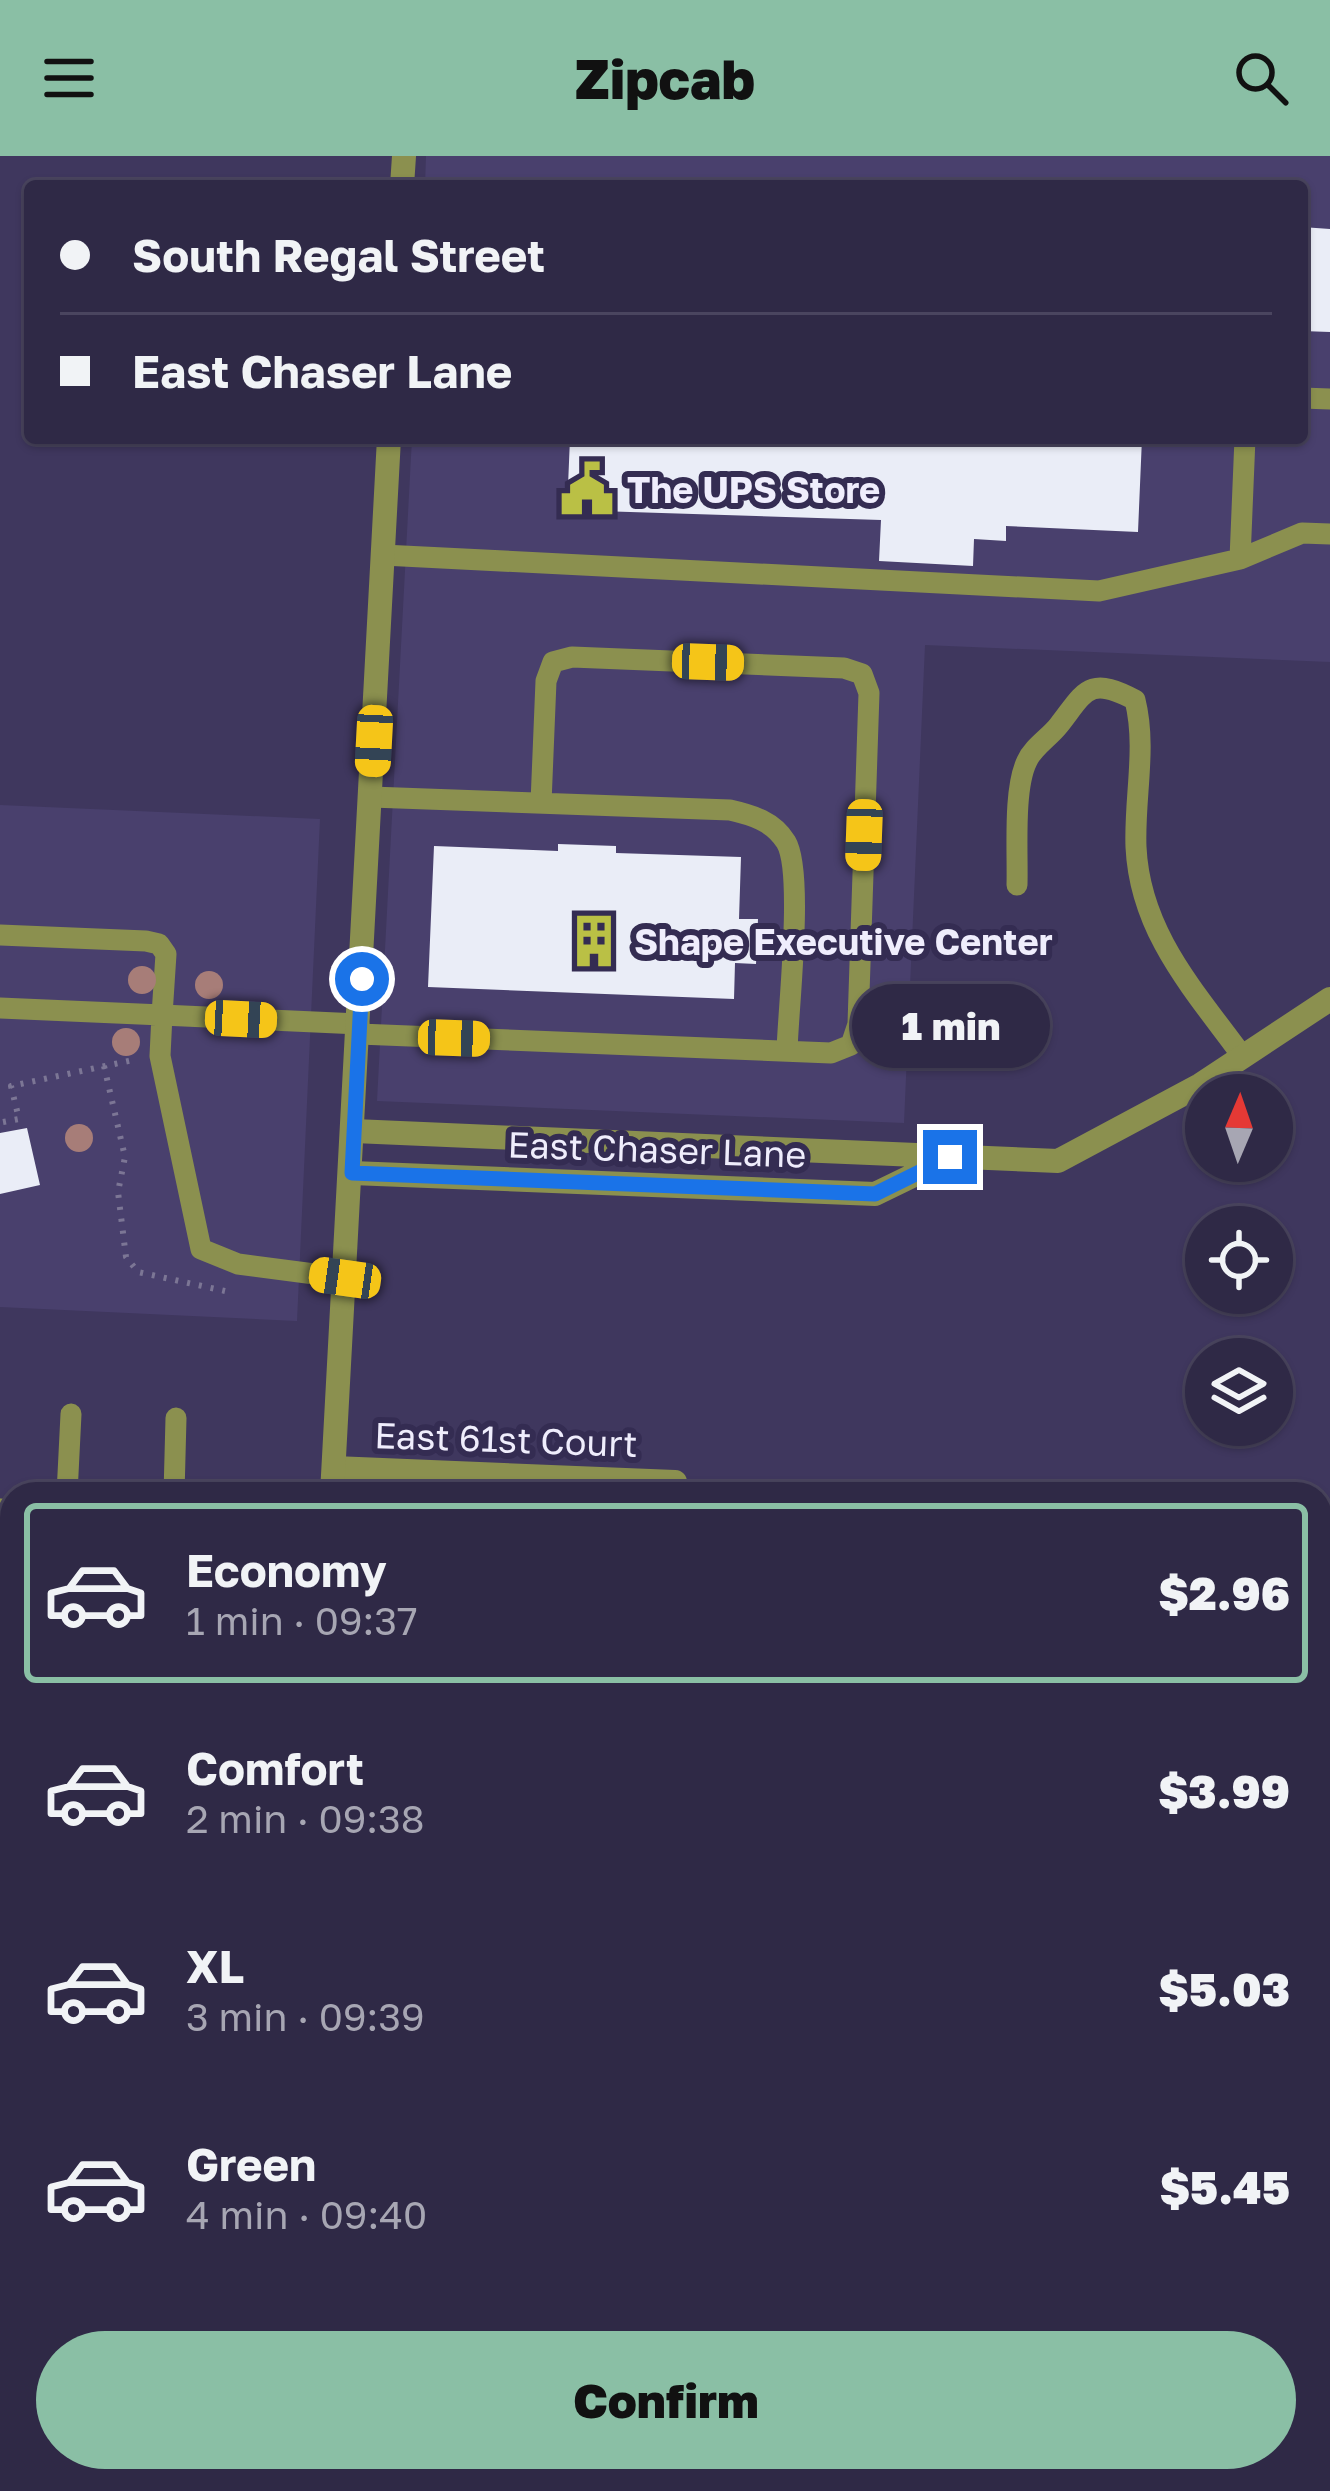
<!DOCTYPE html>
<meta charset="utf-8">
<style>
:root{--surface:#2f2946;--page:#3b3551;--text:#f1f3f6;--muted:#a7a6b3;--line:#4a455f;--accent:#8abfa5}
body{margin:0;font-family:"Golos Text",sans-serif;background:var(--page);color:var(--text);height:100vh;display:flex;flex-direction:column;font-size:45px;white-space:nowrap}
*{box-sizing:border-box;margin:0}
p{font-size:39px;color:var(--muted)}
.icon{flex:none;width:66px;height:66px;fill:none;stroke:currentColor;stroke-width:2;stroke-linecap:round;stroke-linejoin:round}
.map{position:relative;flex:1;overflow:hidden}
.details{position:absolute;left:0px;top:1326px;width:1332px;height:1011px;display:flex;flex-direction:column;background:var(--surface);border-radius:36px 36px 0 0;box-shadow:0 3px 9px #0004,0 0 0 3px var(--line)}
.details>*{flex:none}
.banner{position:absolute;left:24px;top:24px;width:1284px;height:264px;border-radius:12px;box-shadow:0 3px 9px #0004,0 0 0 3px var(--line);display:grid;align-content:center;height:264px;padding:0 36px;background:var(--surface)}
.needle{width:78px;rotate:2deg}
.tools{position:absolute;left:1185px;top:918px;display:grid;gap:24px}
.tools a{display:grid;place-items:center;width:108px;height:108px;border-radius:50%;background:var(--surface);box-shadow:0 3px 9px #0004,0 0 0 3px var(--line);font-size:60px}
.end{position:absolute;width:54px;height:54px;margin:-27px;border:15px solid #1a73e8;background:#fff;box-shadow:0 0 0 6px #fff}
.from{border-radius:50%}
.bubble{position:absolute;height:84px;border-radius:42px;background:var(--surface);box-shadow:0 3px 9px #0004,0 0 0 3px var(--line);font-size:39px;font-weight:800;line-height:84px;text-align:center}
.car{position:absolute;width:36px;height:72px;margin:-36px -18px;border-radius:15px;box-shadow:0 0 9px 3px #0007;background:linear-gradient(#f5c518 24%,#345 0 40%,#f5c518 0 76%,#345 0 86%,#f5c518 0)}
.banner b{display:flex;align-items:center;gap:42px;height:114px;font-size:45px}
.banner b+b{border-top:3px solid var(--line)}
.banner i{width:30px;height:30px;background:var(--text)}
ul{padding:21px 0 0;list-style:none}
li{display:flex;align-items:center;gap:36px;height:180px;margin:0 24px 18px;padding:0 12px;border:6px solid transparent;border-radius:12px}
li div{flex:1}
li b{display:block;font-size:45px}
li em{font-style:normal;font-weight:800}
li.selected{border-color:var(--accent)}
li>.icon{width:108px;height:108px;stroke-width:1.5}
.primary-button{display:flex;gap:24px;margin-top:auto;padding:24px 36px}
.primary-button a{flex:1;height:138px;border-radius:72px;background:var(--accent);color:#111;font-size:48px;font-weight:800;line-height:138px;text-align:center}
header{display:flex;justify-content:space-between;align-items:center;height:156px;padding:0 36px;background:var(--accent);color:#111;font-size:54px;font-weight:800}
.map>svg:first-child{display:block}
.built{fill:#49406d}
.building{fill:#eaedf7}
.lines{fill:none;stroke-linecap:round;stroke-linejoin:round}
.path{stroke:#7c7695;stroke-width:6;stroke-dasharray:3 9;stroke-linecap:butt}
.service{stroke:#8b904f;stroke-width:21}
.minor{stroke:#8b904f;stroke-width:24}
.tertiary{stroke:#8b904f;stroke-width:24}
.tree{fill:#a77d78}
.route{stroke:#1a73e8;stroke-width:15}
.labels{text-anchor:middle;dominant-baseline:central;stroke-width:12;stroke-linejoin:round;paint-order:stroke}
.poi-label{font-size:36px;font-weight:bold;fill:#efedfc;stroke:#342c52;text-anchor:start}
.street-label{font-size:36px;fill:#efedfc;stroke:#342c52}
</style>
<header><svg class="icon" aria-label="menu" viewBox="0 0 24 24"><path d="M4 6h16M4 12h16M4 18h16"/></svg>Zipcab<svg class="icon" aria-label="search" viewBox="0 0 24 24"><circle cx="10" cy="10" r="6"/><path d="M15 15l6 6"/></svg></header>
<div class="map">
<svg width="1330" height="2335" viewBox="0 0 1330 2335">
<rect width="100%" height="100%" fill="#3f375e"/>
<path class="built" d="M426 0H1330V506L925 489 904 967 377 945 412 282H1302V30H425Z
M0 649 320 663 297 1165 0 1151Z"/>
<path class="building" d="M1302 71 1330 73V176L1302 175Z
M570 282H1142L1138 376 1006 370V385L974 383 973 410 879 405 881 364 567 354Z
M558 688 616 690V697L741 701 739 763H758L756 808 735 807 734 843 428 831 434 690 558 695Z
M27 972 40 1029 0 1038V977Z"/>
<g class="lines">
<path class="path" d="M104 910 125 1001 118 1036 126 1101 138 1116 225 1135
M3 966 19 963 11 930 133 904"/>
<path class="service" d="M1302 242 1330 243
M383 399 1099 435 1240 403 1302 377 1330 378
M1240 403 1245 282
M371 641 730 654C752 659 773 665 786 686 804 716 788 854 787 895
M1017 729C1018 697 1013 633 1027 605 1033 591 1050 581 1059 569 1085 536 1088 519 1135 544 1147 592 1134 642 1136 691 1140 777 1195 835 1243 901
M0 779 146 785 159 788 166 798 162 859 0 852
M359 878 831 897 851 889 858 868 869 537 862 518 844 512 572 501 553 506 546 525 541 647
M345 1122 238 1108 201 1093 160 900 162 859 359 868
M67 1338 71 1258
M174 1338 176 1262
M0 1353 12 1354"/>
<path class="minor" d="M354 975 1058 1005 1200 929 1330 843
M352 1017 875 1038 947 1003
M334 1312 675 1326
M1320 1477 1330 1473
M0 1800H12
M795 2325 796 2335"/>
<path class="tertiary" d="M402 30 404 0
M332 1338 389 282
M272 2335 273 2325"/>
</g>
<g class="tree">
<circle cx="142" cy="824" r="14"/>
<circle cx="209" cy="829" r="14"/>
<circle cx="126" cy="886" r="14"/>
<circle cx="79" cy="982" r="14"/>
</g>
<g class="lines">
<path class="route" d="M362 823 352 1017 875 1038 950 1001"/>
</g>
<defs>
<symbol id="civic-bare" viewBox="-9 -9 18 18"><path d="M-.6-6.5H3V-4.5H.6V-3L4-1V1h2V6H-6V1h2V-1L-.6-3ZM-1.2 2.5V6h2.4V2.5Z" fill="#bac045" stroke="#342c52" stroke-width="2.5" paint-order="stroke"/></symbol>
<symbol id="building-bare" viewBox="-9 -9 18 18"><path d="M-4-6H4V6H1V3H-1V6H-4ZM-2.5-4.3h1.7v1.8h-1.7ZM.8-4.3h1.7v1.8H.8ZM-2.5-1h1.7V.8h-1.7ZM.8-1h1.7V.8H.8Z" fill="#bac045" stroke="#342c52" stroke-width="2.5" paint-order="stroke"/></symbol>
</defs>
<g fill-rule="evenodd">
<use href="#civic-bare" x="549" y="295" width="76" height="76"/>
<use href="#building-bare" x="556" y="747" width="76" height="76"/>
</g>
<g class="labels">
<g class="poi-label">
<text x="627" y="333">The UPS Store</text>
<text x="634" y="785">Shape Executive Center</text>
</g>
<g class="street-label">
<text transform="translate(657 993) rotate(2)">East Chaser Lane</text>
<text transform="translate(506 1283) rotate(2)">East 61st Court</text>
</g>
</g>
</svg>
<div class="tools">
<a><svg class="needle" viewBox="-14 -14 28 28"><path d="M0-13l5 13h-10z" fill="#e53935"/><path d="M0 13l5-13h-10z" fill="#a7a6b3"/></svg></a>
<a><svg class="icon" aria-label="locate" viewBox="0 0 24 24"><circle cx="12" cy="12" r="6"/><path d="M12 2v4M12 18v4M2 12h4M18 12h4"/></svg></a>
<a><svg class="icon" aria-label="layers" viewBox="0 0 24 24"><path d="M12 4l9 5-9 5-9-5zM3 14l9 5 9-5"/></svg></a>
</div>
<i class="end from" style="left:362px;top:823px"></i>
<i class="end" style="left:950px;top:1001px"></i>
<div class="bubble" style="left:852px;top:828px;width:198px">1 min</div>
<i class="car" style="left:708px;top:506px;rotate:92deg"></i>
<i class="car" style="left:374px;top:585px;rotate:183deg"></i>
<i class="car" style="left:864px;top:679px;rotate:182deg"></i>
<i class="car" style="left:241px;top:863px;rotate:93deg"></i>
<i class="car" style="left:454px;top:882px;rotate:92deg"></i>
<i class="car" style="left:345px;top:1122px;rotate:278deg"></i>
<div class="banner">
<b><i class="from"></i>South Regal Street</b>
<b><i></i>East Chaser Lane</b>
</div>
<section class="details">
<ul>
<li class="selected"><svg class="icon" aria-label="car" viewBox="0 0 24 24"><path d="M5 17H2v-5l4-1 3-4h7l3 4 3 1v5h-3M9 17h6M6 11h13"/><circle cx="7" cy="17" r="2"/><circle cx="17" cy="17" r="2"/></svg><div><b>Economy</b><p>1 min · 09:37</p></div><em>$2.96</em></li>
<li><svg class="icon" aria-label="car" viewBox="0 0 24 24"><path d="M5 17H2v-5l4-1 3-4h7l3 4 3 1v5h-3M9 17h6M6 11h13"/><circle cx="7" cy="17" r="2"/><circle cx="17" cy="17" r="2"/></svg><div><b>Comfort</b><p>2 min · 09:38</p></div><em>$3.99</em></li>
<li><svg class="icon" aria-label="car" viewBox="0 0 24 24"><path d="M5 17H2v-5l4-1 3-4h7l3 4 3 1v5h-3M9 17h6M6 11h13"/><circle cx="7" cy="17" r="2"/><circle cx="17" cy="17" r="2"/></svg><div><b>XL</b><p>3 min · 09:39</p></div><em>$5.03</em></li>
<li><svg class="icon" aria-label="car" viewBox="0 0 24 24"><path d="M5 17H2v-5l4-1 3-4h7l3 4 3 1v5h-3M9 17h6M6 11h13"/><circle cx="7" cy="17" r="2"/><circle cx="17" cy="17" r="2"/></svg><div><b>Green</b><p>4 min · 09:40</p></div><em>$5.45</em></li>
</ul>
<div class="primary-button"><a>Confirm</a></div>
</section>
</div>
